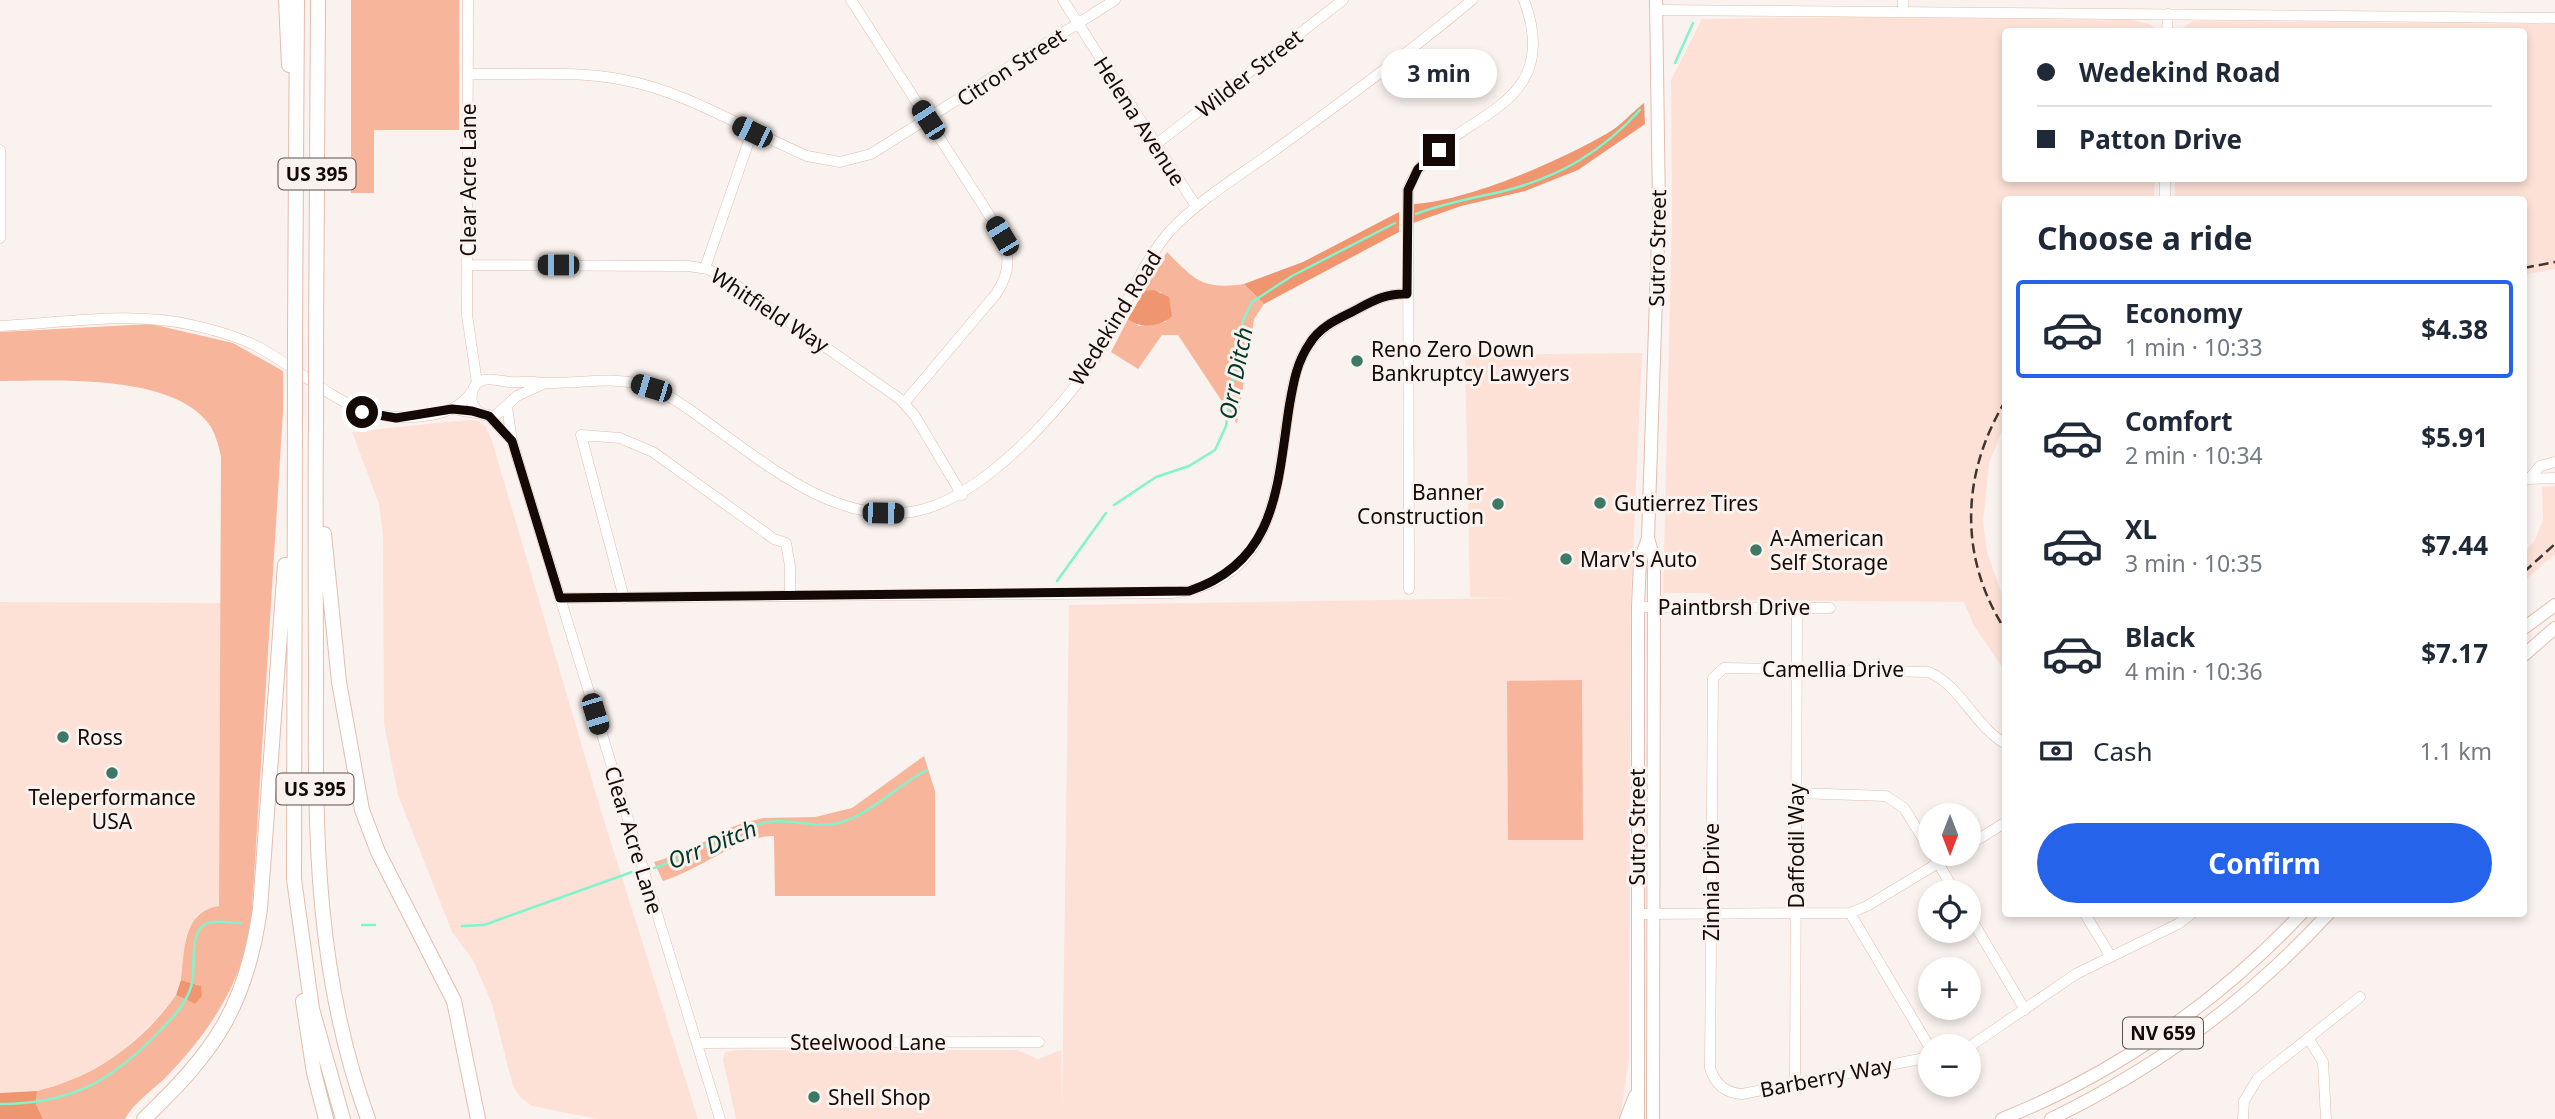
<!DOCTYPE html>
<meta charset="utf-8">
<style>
:root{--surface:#fff;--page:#f6f6f7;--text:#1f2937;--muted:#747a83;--line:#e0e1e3;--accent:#2563eb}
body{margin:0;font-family:"Noto Sans",sans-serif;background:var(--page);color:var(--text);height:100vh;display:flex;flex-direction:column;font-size:26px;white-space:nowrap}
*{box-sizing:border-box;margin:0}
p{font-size:23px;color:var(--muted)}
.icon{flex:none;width:38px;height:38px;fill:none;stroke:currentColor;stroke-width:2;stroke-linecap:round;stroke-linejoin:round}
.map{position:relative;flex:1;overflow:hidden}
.panel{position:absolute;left:2002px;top:196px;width:525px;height:721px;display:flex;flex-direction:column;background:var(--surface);border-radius:7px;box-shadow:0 4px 10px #0003}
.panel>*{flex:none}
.guide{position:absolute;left:2002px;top:28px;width:525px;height:154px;border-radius:7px;box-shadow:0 4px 10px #0003;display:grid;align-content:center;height:154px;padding:0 35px;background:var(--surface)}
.needle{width:46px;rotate:180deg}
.buttons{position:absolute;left:1918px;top:803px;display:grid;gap:14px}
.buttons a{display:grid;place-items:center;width:63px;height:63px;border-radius:50%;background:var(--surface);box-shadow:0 4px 10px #0003;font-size:35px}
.end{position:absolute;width:32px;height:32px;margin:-16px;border:9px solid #150905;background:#fff;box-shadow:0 0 0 4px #fff}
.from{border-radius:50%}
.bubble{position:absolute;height:49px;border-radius:24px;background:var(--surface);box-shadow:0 4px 10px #0003;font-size:23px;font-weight:700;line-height:49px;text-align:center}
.car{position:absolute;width:21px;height:42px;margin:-21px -10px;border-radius:9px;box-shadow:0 0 5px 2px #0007;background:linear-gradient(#222 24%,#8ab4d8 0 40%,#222 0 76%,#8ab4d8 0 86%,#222 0)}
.guide b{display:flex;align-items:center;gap:24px;height:66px;font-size:26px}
.guide b+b{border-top:2px solid var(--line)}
.guide i{width:18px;height:18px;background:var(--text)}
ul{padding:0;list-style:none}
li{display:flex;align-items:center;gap:21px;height:98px;margin:0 14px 10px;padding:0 21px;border:4px solid transparent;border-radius:7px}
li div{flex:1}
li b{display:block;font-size:26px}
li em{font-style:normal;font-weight:700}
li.active{border-color:var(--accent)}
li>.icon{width:63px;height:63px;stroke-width:1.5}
h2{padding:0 35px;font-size:32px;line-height:84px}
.pay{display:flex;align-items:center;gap:18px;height:77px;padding:0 35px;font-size:26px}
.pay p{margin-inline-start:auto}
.cta{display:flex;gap:14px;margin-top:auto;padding:14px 35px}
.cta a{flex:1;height:80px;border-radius:42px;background:var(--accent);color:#fff;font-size:28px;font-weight:700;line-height:80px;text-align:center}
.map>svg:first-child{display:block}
.built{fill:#fde1d6}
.green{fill:#f7b69b}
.forest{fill:#ef956f}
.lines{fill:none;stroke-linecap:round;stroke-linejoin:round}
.stream{stroke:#81f4cc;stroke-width:2.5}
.minor-casing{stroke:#e2bdae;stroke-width:11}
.major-casing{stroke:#e2bdae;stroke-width:14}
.highway-casing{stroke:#e2bdae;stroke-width:16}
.minor{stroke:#fff;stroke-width:10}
.major{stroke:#fff;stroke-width:12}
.highway{stroke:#fff;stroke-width:14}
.rail{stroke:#413531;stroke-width:2.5;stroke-dasharray:10 5;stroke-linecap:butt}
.highway-bridge-casing{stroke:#e2bdae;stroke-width:16;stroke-linecap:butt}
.highway-bridge{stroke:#fff;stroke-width:14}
.route{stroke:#150905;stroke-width:9}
.poi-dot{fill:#3d7965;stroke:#faf2ee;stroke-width:2.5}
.labels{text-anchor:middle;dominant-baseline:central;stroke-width:6;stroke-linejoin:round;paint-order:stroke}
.shield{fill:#faf2ee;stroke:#5a4f4b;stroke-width:2}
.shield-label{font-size:19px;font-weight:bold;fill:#150905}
.street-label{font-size:21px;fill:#150905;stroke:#faf2ee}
.poi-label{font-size:21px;fill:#150905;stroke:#faf2ee;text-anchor:start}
.water-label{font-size:23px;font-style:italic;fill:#013829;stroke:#faf2ee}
</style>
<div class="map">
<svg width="2555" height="1119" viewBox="0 0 2555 1119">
<rect width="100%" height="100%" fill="#faf2ee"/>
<path class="built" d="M1847 17 2132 20 2150 24 2157 31 2006 32V178L2155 179 2154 199 2006 200 2005 423 1989 463 1983 522 1987 552 2005 603V671L1974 626 1964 602 1711 600 1710 593H1666L1663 595 1672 215 1671 80 1702 19Z
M2193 21 2555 24V269L2524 275V200L2175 199V179L2524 178V32L2178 31Z
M1642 353 1631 596 1629 1059 1620 1119H736L723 1060 725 1052 736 1050H1017L1038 1059 1061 1050 1062 1107 1069 605 1512 598 1470 597 1465 355Z
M467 420 478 421 486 427 492 441 602 814 698 1119H598L532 1106 520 1097 513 1086 492 1004 473 960 452 932 398 795 384 724 383 535 379 504 352 432Z
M2555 486V554L2524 581V553L2535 540 2543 520 2542 487Z
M0 602 221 603 219 906 199 913 193 921 186 936 181 978 176 995 156 1019 120 1054 72 1081 37 1091 0 1093Z"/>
<path class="green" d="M351 0H459V130H374V193H351Z
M1167 252C1195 280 1202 290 1244 284L1264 304 1254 319 1237 424 1178 335H1162L1138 369 1111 352 1128 319 1139 326 1166 322 1161 292 1144 291Z
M151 324 233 343 283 371V411L251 925C241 985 208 1034 166 1077 152 1091 134 1102 125 1119H43L36 1104 37 1091C95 1077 141 1044 176 995L195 1004 201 986 181 980C185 950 182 912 219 906L221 457C219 447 216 436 211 427 176 373 56 381 0 381V332Z
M1582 680 1583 840H1508L1507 681Z
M924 756 935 791V896H775L774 836C742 835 697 871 663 881L654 862 689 851 723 830 744 823 763 818 815 817 852 808Z"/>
<path class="forest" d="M1644 103 1645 124 1578 170 1525 191 1461 206 1413 223 1414 204C1470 200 1557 162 1606 134 1621 126 1631 113 1644 103Z
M1399 212V232L1264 304 1244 284 1303 262Z
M1154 290 1169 297 1172 316C1161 327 1139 329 1128 319L1144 291Z
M181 980 201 986 202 996 195 1004 176 995Z
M37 1091 36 1104 43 1119H0V1093Z"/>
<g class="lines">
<path class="stream" d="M1675 63 1693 23
M1416 214C1445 203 1474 198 1504 191 1559 177 1602 152 1640 110
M1114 505 1156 477 1189 466 1215 450 1226 426 1243 321 1252 302 1292 276 1395 223
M1057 581 1106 513
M651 869C691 857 728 828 770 822 795 818 820 831 845 821 875 810 898 785 927 770
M362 925H375
M462 926 484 925 632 872
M0 1104C69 1104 109 1083 157 1034 170 1020 185 1006 191 987 197 970 188 936 204 925 212 919 231 923 241 923"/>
<defs>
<path id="minor" d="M468 0 467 315 477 383
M851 0 993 221C1009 247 1014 268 996 294L904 403
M1063 0 1196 206
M1656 10 2555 18
M1903 12V0
M2167 32 2168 14
M469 74C520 75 573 70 624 80 688 92 748 131 807 156L840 162 871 154 1115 0
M1155 145 1343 0
M0 150V238
M2165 200V178
M468 265 688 266 708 269 733 283 900 399 915 416 962 495
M705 268 752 132
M0 326C63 323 131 311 192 325 214 330 238 336 258 347 320 380 353 429 431 415 447 412 463 406 471 392
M507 407 512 441 720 1119
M452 409 495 416 517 396 543 384
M483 415C475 410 470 404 472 394 475 373 495 380 509 382 517 383 526 381 534 382 573 387 611 373 649 387 673 396 694 413 715 428 771 468 837 523 911 512 980 502 1066 406 1102 348 1125 310 1140 265 1170 231 1203 196 1244 173 1282 145 1346 99 1411 51 1472 0
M489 416 512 441
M2528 479 2555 478
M2529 479 2540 466 2555 462
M1409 589 1408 190C1434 112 1569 121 1524 0
M560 598 1173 593C1272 582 1276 493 1288 414 1292 389 1295 364 1310 343 1320 328 1336 320 1352 312 1371 302 1385 293 1407 294
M624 598 581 435 620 438 653 452 774 539 786 543 790 566V596
M1638 607 1830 608
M1796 793 1886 796 1904 808 1930 850
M1969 845 2006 822
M1933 854 1955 892
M1850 913 1930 1048
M1637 914 1850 913 1867 906 1953 854
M2085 914 2111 957
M1969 915 2025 1010
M2308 1038 2323 1062 2326 1119
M697 1043 1039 1042
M1969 1047 2076 974 2178 924 2191 914
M1930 1057 1742 1094C1725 1093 1715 1084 1710 1068L1713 678 1724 668 1929 672C1962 687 1974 726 2006 744
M1795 1084 1797 608
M2243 1119 2244 1101 2258 1078 2360 997"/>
<path id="major" d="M2524 628 2555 605
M2524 655 2555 628
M1626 1119 1635 1096
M1638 1119V607L1640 561 1648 538
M1653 1119 1654 559 1648 538 1659 208 1656 0
M2002 1119C2115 1074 2218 1002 2301 914
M2051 1119C2156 1068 2249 1000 2328 914"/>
<path id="highway" d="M286 0 289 65
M295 335 297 0
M316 349 318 0
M295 411 294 879 312 1009 343 1119
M316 422C315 510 316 599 316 688 315 838 316 976 368 1119
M324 534 339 682 362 810 378 852 454 1001 478 1119
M303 1001 314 1073 326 1119
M144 1119C214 1052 246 1008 260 909L285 565"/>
</defs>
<use href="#minor" class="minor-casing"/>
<use href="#major" class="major-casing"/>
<use href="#highway" class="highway-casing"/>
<use href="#minor" class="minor"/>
<use href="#major" class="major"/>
<use href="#highway" class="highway"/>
<path class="rail" d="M2524 268 2555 262
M2006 400C1961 473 1958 558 2006 631
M2524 572 2555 544"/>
<defs>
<path id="highway-bridge" d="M295 411V335
M316 422V349"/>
</defs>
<use href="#highway-bridge" class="highway-bridge-casing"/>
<use href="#highway-bridge" class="highway-bridge"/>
</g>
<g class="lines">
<path class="route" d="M362 412 396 418 452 409 472 411 489 416 512 441 560 598 1189 591C1277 562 1277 487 1289 408 1293 385 1296 363 1310 343 1320 327 1336 320 1352 312 1371 302 1385 293 1407 294L1408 190 1418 169 1439 150"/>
</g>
<g class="poi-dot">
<circle cx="1357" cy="361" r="7"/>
<circle cx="1600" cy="503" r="7"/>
<circle cx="1498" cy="504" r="7"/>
<circle cx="1756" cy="550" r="7"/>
<circle cx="1566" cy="559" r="7"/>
<circle cx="63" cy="737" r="7"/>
<circle cx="112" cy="773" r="7"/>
<circle cx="814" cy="1097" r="7"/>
</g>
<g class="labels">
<g class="shield">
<rect x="278.5" y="158.5" width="77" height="31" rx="5"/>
<rect x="276.5" y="773.5" width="77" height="31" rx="5"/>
<rect x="2123" y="1017.5" width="80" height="31" rx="5"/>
</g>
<g class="shield-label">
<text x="317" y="174">US 395</text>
<text x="315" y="789">US 395</text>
<text x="2163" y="1033">NV 659</text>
</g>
<g class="street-label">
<text transform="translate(1011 67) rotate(-33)">Citron Street</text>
<text transform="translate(1249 73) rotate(-38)">Wilder Street</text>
<text transform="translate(1140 121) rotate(57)">Helena Avenue</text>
<text transform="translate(468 180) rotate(-90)">Clear Acre Lane</text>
<text transform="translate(1657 248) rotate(-89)">Sutro Street</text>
<text transform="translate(770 310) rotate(33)">Whitfield Way</text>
<text transform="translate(1115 318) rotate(-58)">Wedekind Road</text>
<text x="1734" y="607">Paintbrsh Drive</text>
<text x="1833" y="669">Camellia Drive</text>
<text transform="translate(1637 827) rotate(-90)">Sutro Street</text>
<text transform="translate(634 840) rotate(73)">Clear Acre Lane</text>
<text transform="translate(1796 846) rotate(-90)">Daffodil Way</text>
<text transform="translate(1711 882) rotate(-90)">Zinnia Drive</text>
<text x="868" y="1042">Steelwood Lane</text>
<text transform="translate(1826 1077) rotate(-11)">Barberry Way</text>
</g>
<g class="poi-label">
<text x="1371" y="349">Reno Zero Down<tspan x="1371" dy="24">Bankruptcy Lawyers</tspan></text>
<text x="1484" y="492" text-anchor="end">Banner<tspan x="1484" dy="24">Construction</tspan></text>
<text x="1614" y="503">Gutierrez Tires</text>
<text x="1770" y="538">A-American<tspan x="1770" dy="24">Self Storage</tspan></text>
<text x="1580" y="559">Marv's Auto</text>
<text x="77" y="737">Ross</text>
<text x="112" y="797" text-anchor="middle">Teleperformance<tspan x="112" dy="24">USA</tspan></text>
<text x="828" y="1097">Shell Shop</text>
</g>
<g class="water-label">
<text transform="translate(1235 373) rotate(-79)">Orr Ditch</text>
<text transform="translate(712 844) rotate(-22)">Orr Ditch</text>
</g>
</g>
</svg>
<div class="buttons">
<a><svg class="needle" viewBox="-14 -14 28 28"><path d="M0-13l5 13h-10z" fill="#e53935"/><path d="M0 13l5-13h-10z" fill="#747a83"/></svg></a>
<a><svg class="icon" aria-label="locate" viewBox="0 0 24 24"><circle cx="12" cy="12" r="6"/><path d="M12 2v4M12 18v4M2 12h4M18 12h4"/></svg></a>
<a>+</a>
<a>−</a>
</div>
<i class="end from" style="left:362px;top:412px"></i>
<i class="end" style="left:1439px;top:150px"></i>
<div class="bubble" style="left:1381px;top:49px;width:116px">3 min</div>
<i class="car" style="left:928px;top:120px;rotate:327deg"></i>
<i class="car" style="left:752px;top:132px;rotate:296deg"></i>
<i class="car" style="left:1002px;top:236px;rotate:329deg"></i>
<i class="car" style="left:558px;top:265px;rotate:270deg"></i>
<i class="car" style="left:651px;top:388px;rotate:287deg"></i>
<i class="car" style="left:883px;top:513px;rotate:91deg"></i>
<i class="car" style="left:595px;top:714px;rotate:163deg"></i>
<div class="guide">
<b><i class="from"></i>Wedekind Road</b>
<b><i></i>Patton Drive</b>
</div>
<section class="panel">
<h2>Choose a ride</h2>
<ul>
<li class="active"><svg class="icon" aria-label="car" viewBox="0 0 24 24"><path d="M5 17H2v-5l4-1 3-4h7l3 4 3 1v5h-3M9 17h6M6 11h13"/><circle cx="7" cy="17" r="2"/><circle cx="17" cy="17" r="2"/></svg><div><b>Economy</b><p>1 min · 10:33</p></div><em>$4.38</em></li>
<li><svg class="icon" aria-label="car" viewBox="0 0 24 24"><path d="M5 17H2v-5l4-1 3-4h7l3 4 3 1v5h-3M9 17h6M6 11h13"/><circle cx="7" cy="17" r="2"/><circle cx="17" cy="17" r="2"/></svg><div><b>Comfort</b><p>2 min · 10:34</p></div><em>$5.91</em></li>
<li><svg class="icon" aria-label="car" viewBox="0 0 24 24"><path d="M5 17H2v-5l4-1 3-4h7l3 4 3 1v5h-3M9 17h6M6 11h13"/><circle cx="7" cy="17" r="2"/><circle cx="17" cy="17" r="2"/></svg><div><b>XL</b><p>3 min · 10:35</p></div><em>$7.44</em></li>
<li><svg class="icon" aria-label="car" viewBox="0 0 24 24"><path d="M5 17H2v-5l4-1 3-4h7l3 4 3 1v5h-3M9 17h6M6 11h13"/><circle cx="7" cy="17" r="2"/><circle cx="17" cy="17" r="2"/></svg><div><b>Black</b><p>4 min · 10:36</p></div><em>$7.17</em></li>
</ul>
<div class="pay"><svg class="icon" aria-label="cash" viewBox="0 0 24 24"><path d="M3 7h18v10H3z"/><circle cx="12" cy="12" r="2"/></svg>Cash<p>1.1 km</p></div>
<div class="cta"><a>Confirm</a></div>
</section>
</div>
